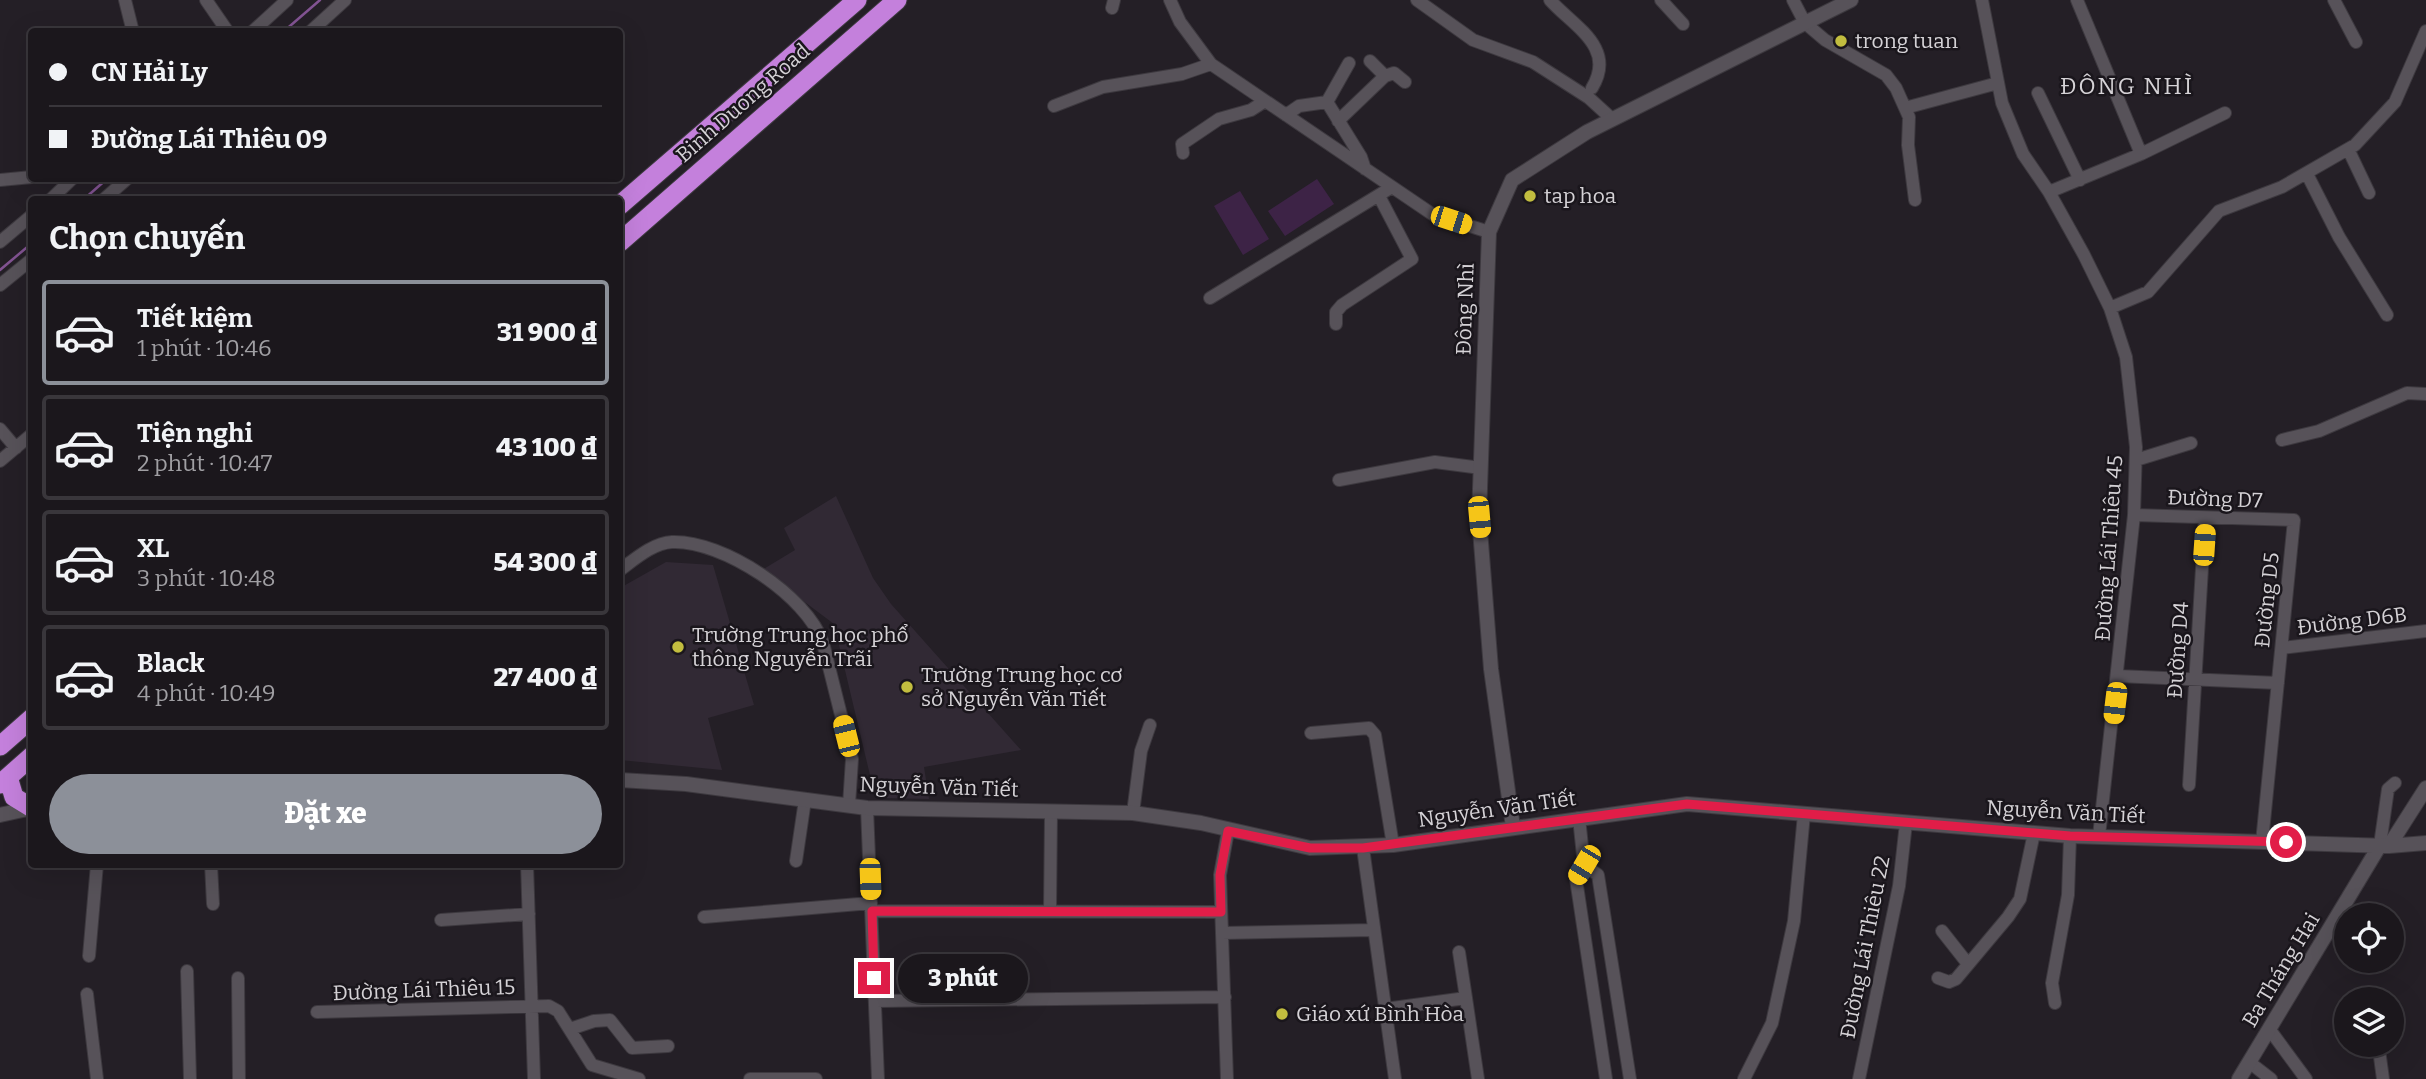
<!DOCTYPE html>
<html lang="vi">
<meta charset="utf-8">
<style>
:root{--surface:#1b171c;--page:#282429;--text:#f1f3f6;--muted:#a09fa3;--line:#39363b;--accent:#8c9099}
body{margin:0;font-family:Bitter,serif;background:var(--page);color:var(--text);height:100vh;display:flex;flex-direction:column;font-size:26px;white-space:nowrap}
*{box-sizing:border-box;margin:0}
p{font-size:23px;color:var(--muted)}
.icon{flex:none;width:38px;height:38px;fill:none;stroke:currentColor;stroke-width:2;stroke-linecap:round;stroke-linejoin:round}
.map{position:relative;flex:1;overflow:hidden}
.panel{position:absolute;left:28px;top:196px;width:595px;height:672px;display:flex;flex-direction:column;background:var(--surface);border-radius:7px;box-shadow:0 7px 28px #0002,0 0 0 2px var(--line)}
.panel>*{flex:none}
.guide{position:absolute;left:28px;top:28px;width:595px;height:154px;border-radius:7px;box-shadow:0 7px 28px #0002,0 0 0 2px var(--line);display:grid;align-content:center;height:154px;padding:0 21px;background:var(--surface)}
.fabs{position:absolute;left:2334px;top:903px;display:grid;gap:14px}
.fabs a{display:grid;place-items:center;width:70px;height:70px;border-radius:50%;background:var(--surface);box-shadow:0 7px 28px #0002,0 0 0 2px var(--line);font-size:35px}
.end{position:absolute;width:32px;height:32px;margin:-16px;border:9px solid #e11d48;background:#fff;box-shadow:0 0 0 4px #fff}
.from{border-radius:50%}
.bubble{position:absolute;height:49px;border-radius:24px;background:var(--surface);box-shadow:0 7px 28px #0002,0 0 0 2px var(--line);font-size:23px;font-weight:800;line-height:49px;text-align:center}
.car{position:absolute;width:21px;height:42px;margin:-21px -10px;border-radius:9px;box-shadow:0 0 5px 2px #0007;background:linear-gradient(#f5c518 24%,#345 0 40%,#f5c518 0 76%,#345 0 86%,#f5c518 0)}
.guide b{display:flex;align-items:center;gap:24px;height:66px;font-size:26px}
.guide b+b{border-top:2px solid var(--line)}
.guide i{width:18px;height:18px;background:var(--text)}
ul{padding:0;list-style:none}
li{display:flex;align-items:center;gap:21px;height:105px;margin:0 14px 10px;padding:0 7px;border:4px solid var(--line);border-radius:7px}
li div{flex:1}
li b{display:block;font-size:26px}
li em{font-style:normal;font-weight:800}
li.current{border-color:var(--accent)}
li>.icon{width:63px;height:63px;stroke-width:1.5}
h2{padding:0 21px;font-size:32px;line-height:84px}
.button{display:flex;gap:14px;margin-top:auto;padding:14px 21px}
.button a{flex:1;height:80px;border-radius:42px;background:var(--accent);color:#fff;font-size:28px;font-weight:800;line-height:80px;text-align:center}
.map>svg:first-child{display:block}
.built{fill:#312934}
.green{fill:#3d2346}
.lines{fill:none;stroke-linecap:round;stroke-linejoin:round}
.stream{stroke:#825392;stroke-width:2.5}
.minor-casing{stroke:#3d393f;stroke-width:14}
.tertiary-casing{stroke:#3d393f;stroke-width:16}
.trunk-casing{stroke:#3d393f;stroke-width:21}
.minor{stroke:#575259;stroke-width:12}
.tertiary{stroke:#575259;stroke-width:14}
.trunk{stroke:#c480dc;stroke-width:19}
.route{stroke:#e11d48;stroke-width:9}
.poi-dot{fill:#c2bd3f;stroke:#1a161c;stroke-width:2.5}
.labels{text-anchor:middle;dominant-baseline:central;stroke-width:5;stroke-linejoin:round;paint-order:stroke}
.poi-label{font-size:21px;fill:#d5d2d6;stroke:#1a161c;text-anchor:start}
.street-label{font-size:21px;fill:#d5d2d6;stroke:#1a161c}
.neighbourhood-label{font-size:23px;letter-spacing:2px;fill:#d5d2d6;stroke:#1a161c}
</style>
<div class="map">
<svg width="2426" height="1079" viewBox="0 0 2426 1079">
<rect width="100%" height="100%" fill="#241f26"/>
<path class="built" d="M836 496 873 578 891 604 1021 750 924 767 929 799 884 798 874 792 834 624 762 570 795 550 784 528Z
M666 562 713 565 754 705 708 718 722 770 620 760V588Z"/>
<path class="green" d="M1317 179 1334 204 1285 236 1268 211Z
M1240 191 1269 239 1243 255 1214 206Z"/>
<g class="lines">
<path class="stream" d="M283 32 320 0
M83 200 108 178
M0 270 32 243"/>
<defs>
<path id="minor" d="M125 0 133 32
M206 0 228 32
M1170 0 1180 22 1211 64 1432 214 1489 232
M1417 0 1473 40 1533 62 1589 98 1612 119
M1550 0C1573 26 1617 47 1592 88
M1661 0 1683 24
M1793 0 1805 23 1825 40 1886 75 1896 88 1909 117 1908 145 1915 200
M1982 0 2002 103 2023 154 2049 192 2084 255 2110 308 2126 357 2136 447 2134 515 2099 836
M2077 0 2141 154
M2334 0 2356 42
M1112 8 1114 0
M252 32 287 0
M310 32 345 0
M1370 61 1385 76 1394 73 1405 82
M2038 93 2080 180
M1327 102 1361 157 1365 169
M1054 106 1103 87 1182 74 1211 64
M1905 108 1998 83
M1286 115 1299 106 1327 102 1349 63
M1338 121 1385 76
M2349 151 2369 193
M1183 153 1182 144 1219 119 1251 110 1265 101
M2307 174 2339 237 2387 315
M0 180 32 177
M2049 192 2141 154 2225 113
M50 200 73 178
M103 200 128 178
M0 242 32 215
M0 285 32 259
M1210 298 1392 187
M2110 308 2148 292 2219 211 2282 187 2355 145 2395 102 2426 31
M1336 324V312L1342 305 1412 259 1379 196
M0 429 16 448
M2282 440 2319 431 2407 393 2426 394
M2136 460 2191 443
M0 461 32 434
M1339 480 1435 462 1481 468
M2134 515 2294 520 2262 842
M620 570C635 559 653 543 672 542 723 540 807 596 823 643L852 759 849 805
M2282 648 2426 631
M2118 676 2278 683
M1311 733 1369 728 1375 735 1393 845
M2189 785 2205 518
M867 808 878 1079
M1133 813 1141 751 1150 725
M1579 818 1584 865 1576 879 1606 1079
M2380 845 2388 789 2395 783
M1363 848 1395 1079
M796 861 805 800
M211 864 213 904
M527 864 534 1079
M1584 865 1598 875 1630 1079
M871 911 1221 912
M1050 911 1051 812
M704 917 871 903
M441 920 529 914
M1942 931 1968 964
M1222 933 1373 930
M1459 952 1466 998
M89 956 97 864
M187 971 190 1079
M238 978 239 1079
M1938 978 1949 982 1956 979 2008 917 2020 899 2034 833
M87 994 97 1079
M875 1001 1225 997
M2055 1003 2052 983 2068 895 2070 836
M1385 1009 1466 998 1478 1079
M317 1012 549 1006 558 1011 592 1065 639 1079
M570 1029 594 1021 610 1020 632 1048 668 1046
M2270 1030 2306 1079
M2380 1057 2383 1079
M2249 1062 2271 1079
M750 1079H816
M1227 1079 1220 875 1228 831
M1744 1079 1772 1023 1794 921 1804 814
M1859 1079 1899 886 1906 823"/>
<path id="tertiary" d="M620 780 686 784 867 808 1133 813 1201 823 1310 848 1393 845 1687 804 2070 836 2389 846 2426 843
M0 815 32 808
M1513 827 1491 669 1479 517 1489 232 1512 180 1587 132 1851 0
M2389 846 2426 788
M2239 1079 2380 845"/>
<path id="trunk" d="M620 205 857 0
M620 242 897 0
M0 746 32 718
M8 777 14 797 32 808
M0 784 32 756"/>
</defs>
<use href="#minor" class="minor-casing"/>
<use href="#tertiary" class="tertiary-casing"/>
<use href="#trunk" class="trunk-casing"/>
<use href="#minor" class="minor"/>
<use href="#tertiary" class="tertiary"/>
<use href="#trunk" class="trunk"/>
</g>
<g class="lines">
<path class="route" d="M874 978 872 911 1221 912 1220 875 1228 831 1310 848H1363L1687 804 2070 836 2286 842"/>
</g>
<g class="poi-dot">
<circle cx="1841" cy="41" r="7"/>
<circle cx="1530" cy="196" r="7"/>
<circle cx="678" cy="647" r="7"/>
<circle cx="907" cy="687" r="7"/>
<circle cx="1282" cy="1014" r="7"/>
</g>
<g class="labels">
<g class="poi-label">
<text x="1855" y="41">trong tuan</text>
<text x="1544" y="196">tap hoa</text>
<text x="692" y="635">Trường Trung học phổ<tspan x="692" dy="24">thông Nguyễn Trãi</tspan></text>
<text x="921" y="675">Trường Trung học cơ<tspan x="921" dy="24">sở Nguyễn Văn Tiết</tspan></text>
<text x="1296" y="1014">Giáo xứ Bình Hòa</text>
</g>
<g class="street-label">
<text transform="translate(743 103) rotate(-41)">Binh Duong Road</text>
<text transform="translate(1465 309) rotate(-88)">Đông Nhì</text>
<text transform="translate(2215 499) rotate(2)">Đường D7</text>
<text transform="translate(2109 548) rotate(-86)">Đường Lái Thiêu 45</text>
<text transform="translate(2267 600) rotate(-84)">Đường D5</text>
<text transform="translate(2352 621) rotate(-7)">Đường D6B</text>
<text transform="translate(2178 650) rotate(-86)">Đường D4</text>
<text transform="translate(939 787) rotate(2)">Nguyễn Văn Tiết</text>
<text transform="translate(1497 809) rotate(-8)">Nguyễn Văn Tiết</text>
<text transform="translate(2066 812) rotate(3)">Nguyễn Văn Tiết</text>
<text transform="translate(1865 947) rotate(-79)">Đường Lái Thiêu 22</text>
<text transform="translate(2281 970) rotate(-59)">Ba Tháng Hai</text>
<text transform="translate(424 990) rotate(-2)">Đường Lái Thiêu 15</text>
</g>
<g class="neighbourhood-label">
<text x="2127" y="86">ĐÔNG NHÌ</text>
</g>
</g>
</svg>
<div class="fabs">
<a><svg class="icon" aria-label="locate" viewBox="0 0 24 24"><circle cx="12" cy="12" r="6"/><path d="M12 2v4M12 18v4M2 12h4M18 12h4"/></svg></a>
<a><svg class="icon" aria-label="layers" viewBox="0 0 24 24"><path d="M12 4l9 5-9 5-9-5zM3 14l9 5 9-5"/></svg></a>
</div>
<i class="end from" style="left:2286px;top:842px"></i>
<i class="end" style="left:874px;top:978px"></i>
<div class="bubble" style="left:898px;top:954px;width:130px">3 phút</div>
<i class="car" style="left:1451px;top:220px;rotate:108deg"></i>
<i class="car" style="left:1479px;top:517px;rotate:175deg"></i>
<i class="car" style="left:2204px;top:545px;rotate:4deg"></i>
<i class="car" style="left:2115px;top:703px;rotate:187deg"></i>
<i class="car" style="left:846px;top:736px;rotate:346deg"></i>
<i class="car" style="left:1584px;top:865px;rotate:211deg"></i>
<i class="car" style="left:870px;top:879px;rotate:178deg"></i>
<div class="guide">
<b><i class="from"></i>CN Hải Ly</b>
<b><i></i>Đường Lái Thiêu 09</b>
</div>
<section class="panel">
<h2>Chọn chuyến</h2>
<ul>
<li class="current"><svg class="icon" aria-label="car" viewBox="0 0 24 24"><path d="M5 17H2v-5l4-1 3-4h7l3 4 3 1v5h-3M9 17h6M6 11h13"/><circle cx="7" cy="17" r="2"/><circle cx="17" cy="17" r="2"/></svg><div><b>Tiết kiệm</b><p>1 phút · 10:46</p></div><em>31 900 ₫</em></li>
<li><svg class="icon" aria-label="car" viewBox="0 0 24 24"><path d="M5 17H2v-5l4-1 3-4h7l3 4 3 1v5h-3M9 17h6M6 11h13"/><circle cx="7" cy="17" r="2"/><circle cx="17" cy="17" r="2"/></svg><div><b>Tiện nghi</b><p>2 phút · 10:47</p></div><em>43 100 ₫</em></li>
<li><svg class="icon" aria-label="car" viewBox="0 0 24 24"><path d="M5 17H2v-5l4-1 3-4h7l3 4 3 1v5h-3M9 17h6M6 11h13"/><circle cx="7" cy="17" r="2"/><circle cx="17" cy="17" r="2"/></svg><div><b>XL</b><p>3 phút · 10:48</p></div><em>54 300 ₫</em></li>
<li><svg class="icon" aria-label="car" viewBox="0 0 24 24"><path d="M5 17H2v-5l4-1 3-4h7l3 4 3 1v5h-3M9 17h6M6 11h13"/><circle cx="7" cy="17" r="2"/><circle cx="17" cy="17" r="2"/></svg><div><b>Black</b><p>4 phút · 10:49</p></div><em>27 400 ₫</em></li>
</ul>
<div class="button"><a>Đặt xe</a></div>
</section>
</div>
